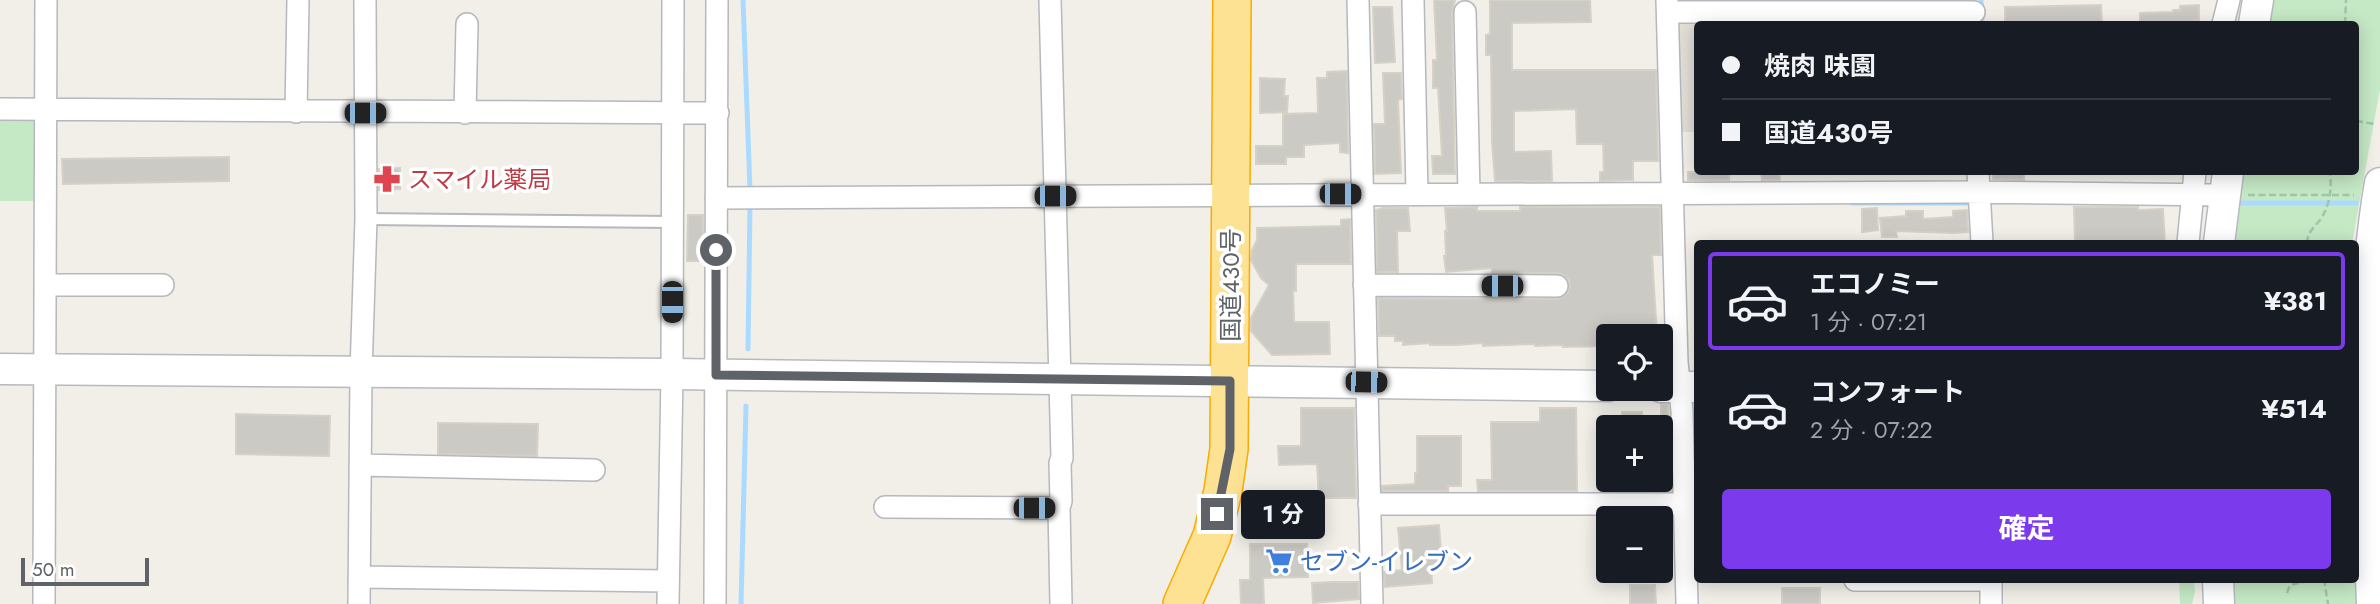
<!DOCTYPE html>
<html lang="ja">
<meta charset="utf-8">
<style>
:root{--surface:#171b24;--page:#242831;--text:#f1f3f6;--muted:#9ea1a6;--line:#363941;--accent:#7c3aed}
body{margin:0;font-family:Jost,"Noto Sans JP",sans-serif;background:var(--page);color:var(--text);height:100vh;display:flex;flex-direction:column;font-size:26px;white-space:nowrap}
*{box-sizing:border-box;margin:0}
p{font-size:23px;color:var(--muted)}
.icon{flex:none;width:38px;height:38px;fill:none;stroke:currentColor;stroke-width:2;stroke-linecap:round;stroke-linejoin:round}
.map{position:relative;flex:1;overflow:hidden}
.drawer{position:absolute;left:1694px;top:240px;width:665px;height:343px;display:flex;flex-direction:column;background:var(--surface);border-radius:7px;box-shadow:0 4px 18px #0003}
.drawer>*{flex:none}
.top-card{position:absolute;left:1694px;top:21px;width:665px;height:154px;border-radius:7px;box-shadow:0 4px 18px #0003;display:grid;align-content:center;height:154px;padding:0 28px;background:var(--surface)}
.controls{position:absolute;left:1596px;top:324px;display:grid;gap:14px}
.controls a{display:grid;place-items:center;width:77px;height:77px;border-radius:7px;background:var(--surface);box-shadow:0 4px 18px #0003;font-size:35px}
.scale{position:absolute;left:21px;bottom:18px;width:128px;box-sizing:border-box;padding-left:7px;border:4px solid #5f6368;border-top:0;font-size:19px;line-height:24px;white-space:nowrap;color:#5f6368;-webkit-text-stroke:5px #fff;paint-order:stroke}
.end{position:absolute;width:32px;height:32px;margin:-16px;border:9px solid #5f6368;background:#fff;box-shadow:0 0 0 4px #fff}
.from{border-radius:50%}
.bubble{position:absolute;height:49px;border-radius:7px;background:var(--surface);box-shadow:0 4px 18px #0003;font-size:23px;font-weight:700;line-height:49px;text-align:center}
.car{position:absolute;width:21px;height:42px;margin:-21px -10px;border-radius:9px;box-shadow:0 0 5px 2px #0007;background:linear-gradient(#222 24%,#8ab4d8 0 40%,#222 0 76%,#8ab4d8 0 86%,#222 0)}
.top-card b{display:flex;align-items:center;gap:24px;height:66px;font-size:26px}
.top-card b+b{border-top:2px solid var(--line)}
.top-card i{width:18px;height:18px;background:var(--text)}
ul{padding:12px 0 0;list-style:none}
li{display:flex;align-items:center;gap:21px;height:98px;margin:0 14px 10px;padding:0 14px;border:4px solid transparent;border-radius:7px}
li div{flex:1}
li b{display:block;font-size:26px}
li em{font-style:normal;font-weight:700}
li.selected{border-color:var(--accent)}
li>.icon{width:63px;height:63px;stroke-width:1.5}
.button{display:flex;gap:14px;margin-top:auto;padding:14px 28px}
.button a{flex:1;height:80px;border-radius:7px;background:var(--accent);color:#fff;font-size:28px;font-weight:700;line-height:80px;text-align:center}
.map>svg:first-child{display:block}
.education{fill:#e1ded6}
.green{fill:#c5e8c5}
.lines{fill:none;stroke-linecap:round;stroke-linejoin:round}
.stream{stroke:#aadaff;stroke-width:5}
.building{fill:#cccac5;stroke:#d6d1c6;stroke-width:2}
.lane-casing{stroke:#b5b8bc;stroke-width:14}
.street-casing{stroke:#b5b8bc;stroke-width:24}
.secondary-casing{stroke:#b6babf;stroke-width:33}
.highway-casing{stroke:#f9ab00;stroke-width:40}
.path{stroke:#9cc7a9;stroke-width:2.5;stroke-dasharray:7 3.5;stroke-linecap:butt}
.lane{stroke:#fff;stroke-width:10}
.street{stroke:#fff;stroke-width:21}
.secondary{stroke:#fff;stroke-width:30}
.highway{stroke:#fde293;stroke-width:37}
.route{stroke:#5f6368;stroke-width:9}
.labels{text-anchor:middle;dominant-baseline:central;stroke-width:7;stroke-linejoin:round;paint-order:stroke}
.health-label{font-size:24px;fill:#be3a42;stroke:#fff;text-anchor:start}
.street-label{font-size:24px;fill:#5f6368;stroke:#fff}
.shop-label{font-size:24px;fill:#366cbe;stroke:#fff;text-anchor:start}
</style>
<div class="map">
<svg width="2380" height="604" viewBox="0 0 2380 604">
<rect width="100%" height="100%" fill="#f1efe8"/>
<path class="education" d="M1835 18V24H1698L1697 132H1680L1678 20Z"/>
<path class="green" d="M2271 0H2380V89L2352 243H2231L2239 172H2356V24H2266Z
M0 115H25L39 126 40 201H0Z
M2356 544 2357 604H2231L2232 579H2356Z
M2179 579H2194L2195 592 2192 604H2180Z"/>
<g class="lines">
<path class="stream" d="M743 0 750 190
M1981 0 1982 24
M1852 203H1975
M2236 203H2356
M748 349 750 204
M741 604 746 406"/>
</g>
<path class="building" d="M1434 0H1455L1452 12 1455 174H1433L1432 156H1442L1438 88H1433V60H1437Z
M1490 0H1590L1591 22 1512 23V70H1656L1658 161H1633V180L1600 181V172H1604L1603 144H1577L1576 109 1514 111V152L1551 151 1552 181H1495L1492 141 1491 55H1486V35L1490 34Z
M2101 5 2102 24H2005V7Z
M2199 5V20H2194V24H2140V13L2173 12V10H2180V6Z
M1373 7H1392L1395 62 1375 63Z
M1347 71 1348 153 1340 152V143L1304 145V157H1286V164H1256V146H1283V114L1318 113 1317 78H1327V72Z
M1383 73H1401L1402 99 1398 100 1401 173 1375 174 1374 124H1385Z
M1260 78 1285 79 1284 96H1288L1287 112 1260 113Z
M229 157V181L63 184 62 159Z
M400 168V189L379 190V169Z
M1688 172H1729V180H1688Z
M1761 172H1779L1780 180H1762Z
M1993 172H2024V180L1993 179Z
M1477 207V211H1520V207H1660L1661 255H1652L1657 336H1605V346L1563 347V345L1535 346V344L1483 346V343L1456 345H1430V343L1403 345V341H1395V336H1379L1378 298 1557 299 1568 293 1570 287 1569 280 1564 275 1558 273H1492V268L1446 272 1444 256H1446L1445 231H1447L1445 208Z
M2074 207H2138V210L2163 209 2165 243H2079L2075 242Z
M1383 208H1408L1410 231H1397L1398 272H1377L1376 210Z
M1877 208 1878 230 1862 232V209Z
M1967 210 1968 232 1954 233 1896 231 1897 237H1882L1880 218 1906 216V211H1923V219L1953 217V211Z
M688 215H703V261H687Z
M1350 219 1351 264H1296V291H1293L1294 322H1329L1330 354 1272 355 1251 331V318L1269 285 1261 278 1251 260 1252 250 1257 240V228L1341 226V220Z
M1661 404H1668L1670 440H1661Z
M1301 408H1354L1356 498H1319L1317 464 1279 465 1278 446H1301Z
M1540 408H1576L1577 491H1478L1477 480H1492L1491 422H1540Z
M1622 412H1642V427H1622Z
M236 414 330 416 329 456 236 454Z
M438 423 538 424 537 456 438 454Z
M1417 436H1461V486H1448V491H1382V486L1415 484V473H1417Z
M1613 480H1671V491H1613Z
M1439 525 1442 565 1431 566 1432 583 1385 587 1384 572 1402 570 1398 528Z
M1250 544H1307L1308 577 1263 578 1264 604H1241L1240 580H1250Z
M1333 582H1358L1359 599 1313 603 1312 583Z
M1630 585H1655L1656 604H1630Z
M1782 588H1820V604H1782Z"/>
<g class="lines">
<defs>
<path id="lane" d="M366 219 672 222"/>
<path id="street" d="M1050 0 1062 458 1060 463 1061 501 1059 508 1061 604
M1358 0 1372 604
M1413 0 1417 194
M1667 0 1677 362 1682 411 1687 604
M1465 12 1469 194
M1668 12H1974
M2223 24 2229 0
M0 109 718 113
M296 112 298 0
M465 113 467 24
M1978 172 1982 243
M716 198 1968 192 2224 195
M2188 243 2195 172
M46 285H163
M1364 285 1557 286
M360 465 594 470
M1369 504H1684
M885 507 1059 508
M359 577 668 581
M1991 579V604
M1855 580H1991
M44 604 46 0
M359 604 361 373 366 219 365 0
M668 604 672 374 673 0
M715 604 717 0"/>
<path id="secondary" d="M2254 24 2258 0
M2219 243 2228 172
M0 369 672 374 1608 386
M1661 387H1698
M2218 579 2219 604
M2372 604C2367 464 2356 322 2380 183"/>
<path id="highway" d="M1182 604 1212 536 1223 491 1229 449 1232 0"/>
</defs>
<use href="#lane" class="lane-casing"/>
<use href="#street" class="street-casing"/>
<use href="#secondary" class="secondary-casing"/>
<use href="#highway" class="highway-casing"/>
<path class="path" d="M2345 24 2346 0
M2356 121 2375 124
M2248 195H2354
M2307 243C2308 231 2313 229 2320 220 2330 206 2332 188 2330 172
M2324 579 2328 604
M2287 593 2290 585 2318 579"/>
<use href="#lane" class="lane"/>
<use href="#street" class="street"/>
<use href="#secondary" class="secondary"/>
<use href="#highway" class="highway"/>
</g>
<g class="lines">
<path class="route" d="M716 250V375L1230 381V449L1217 514"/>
</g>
<defs>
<symbol id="pharmacy-bare" viewBox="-9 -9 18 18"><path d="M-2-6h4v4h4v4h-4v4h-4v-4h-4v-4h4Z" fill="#e0444e" stroke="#fff" stroke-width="2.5" paint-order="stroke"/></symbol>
<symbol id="supermarket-bare" viewBox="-9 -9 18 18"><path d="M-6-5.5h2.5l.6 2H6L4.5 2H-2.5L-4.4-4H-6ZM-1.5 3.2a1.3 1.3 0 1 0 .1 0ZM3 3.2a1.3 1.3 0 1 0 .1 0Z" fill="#3f7fe0" stroke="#fff" stroke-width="2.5" paint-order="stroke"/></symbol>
</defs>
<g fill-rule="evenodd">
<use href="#pharmacy-bare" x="368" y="160" width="38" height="38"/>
<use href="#supermarket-bare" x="1260" y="542" width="38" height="38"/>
</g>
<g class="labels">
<g class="health-label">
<text x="408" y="179">スマイル薬局</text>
</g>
<g class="street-label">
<text transform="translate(1230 285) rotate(-90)">国道430号</text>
</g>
<g class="shop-label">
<text x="1300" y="561">セブン-イレブン</text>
</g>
</g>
</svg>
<div class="controls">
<a><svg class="icon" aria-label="locate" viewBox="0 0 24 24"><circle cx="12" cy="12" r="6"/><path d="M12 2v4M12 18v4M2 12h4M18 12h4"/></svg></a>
<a>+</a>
<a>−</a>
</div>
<div class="scale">50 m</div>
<i class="end from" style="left:716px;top:250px"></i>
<i class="end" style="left:1217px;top:514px"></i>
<div class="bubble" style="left:1241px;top:490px;width:84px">1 分</div>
<i class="car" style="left:365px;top:113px;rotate:90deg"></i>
<i class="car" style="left:1340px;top:194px;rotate:90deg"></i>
<i class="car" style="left:1055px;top:196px;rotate:90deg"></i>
<i class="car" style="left:1502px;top:286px;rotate:270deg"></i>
<i class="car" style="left:672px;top:302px;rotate:180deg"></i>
<i class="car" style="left:1366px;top:382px;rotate:91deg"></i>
<i class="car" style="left:1034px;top:508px;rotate:90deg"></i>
<div class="top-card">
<b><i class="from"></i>焼肉 味園</b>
<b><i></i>国道430号</b>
</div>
<section class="drawer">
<ul>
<li class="selected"><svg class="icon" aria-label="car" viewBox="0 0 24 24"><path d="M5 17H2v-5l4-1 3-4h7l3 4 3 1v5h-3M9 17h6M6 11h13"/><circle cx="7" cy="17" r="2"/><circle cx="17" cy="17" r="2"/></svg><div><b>エコノミー</b><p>1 分 · 07:21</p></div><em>¥381</em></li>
<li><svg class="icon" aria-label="car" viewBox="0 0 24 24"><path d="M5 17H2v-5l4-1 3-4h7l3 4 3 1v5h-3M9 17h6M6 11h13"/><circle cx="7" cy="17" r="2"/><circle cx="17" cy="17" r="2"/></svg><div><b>コンフォート</b><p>2 分 · 07:22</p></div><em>¥514</em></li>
</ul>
<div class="button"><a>確定</a></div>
</section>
</div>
